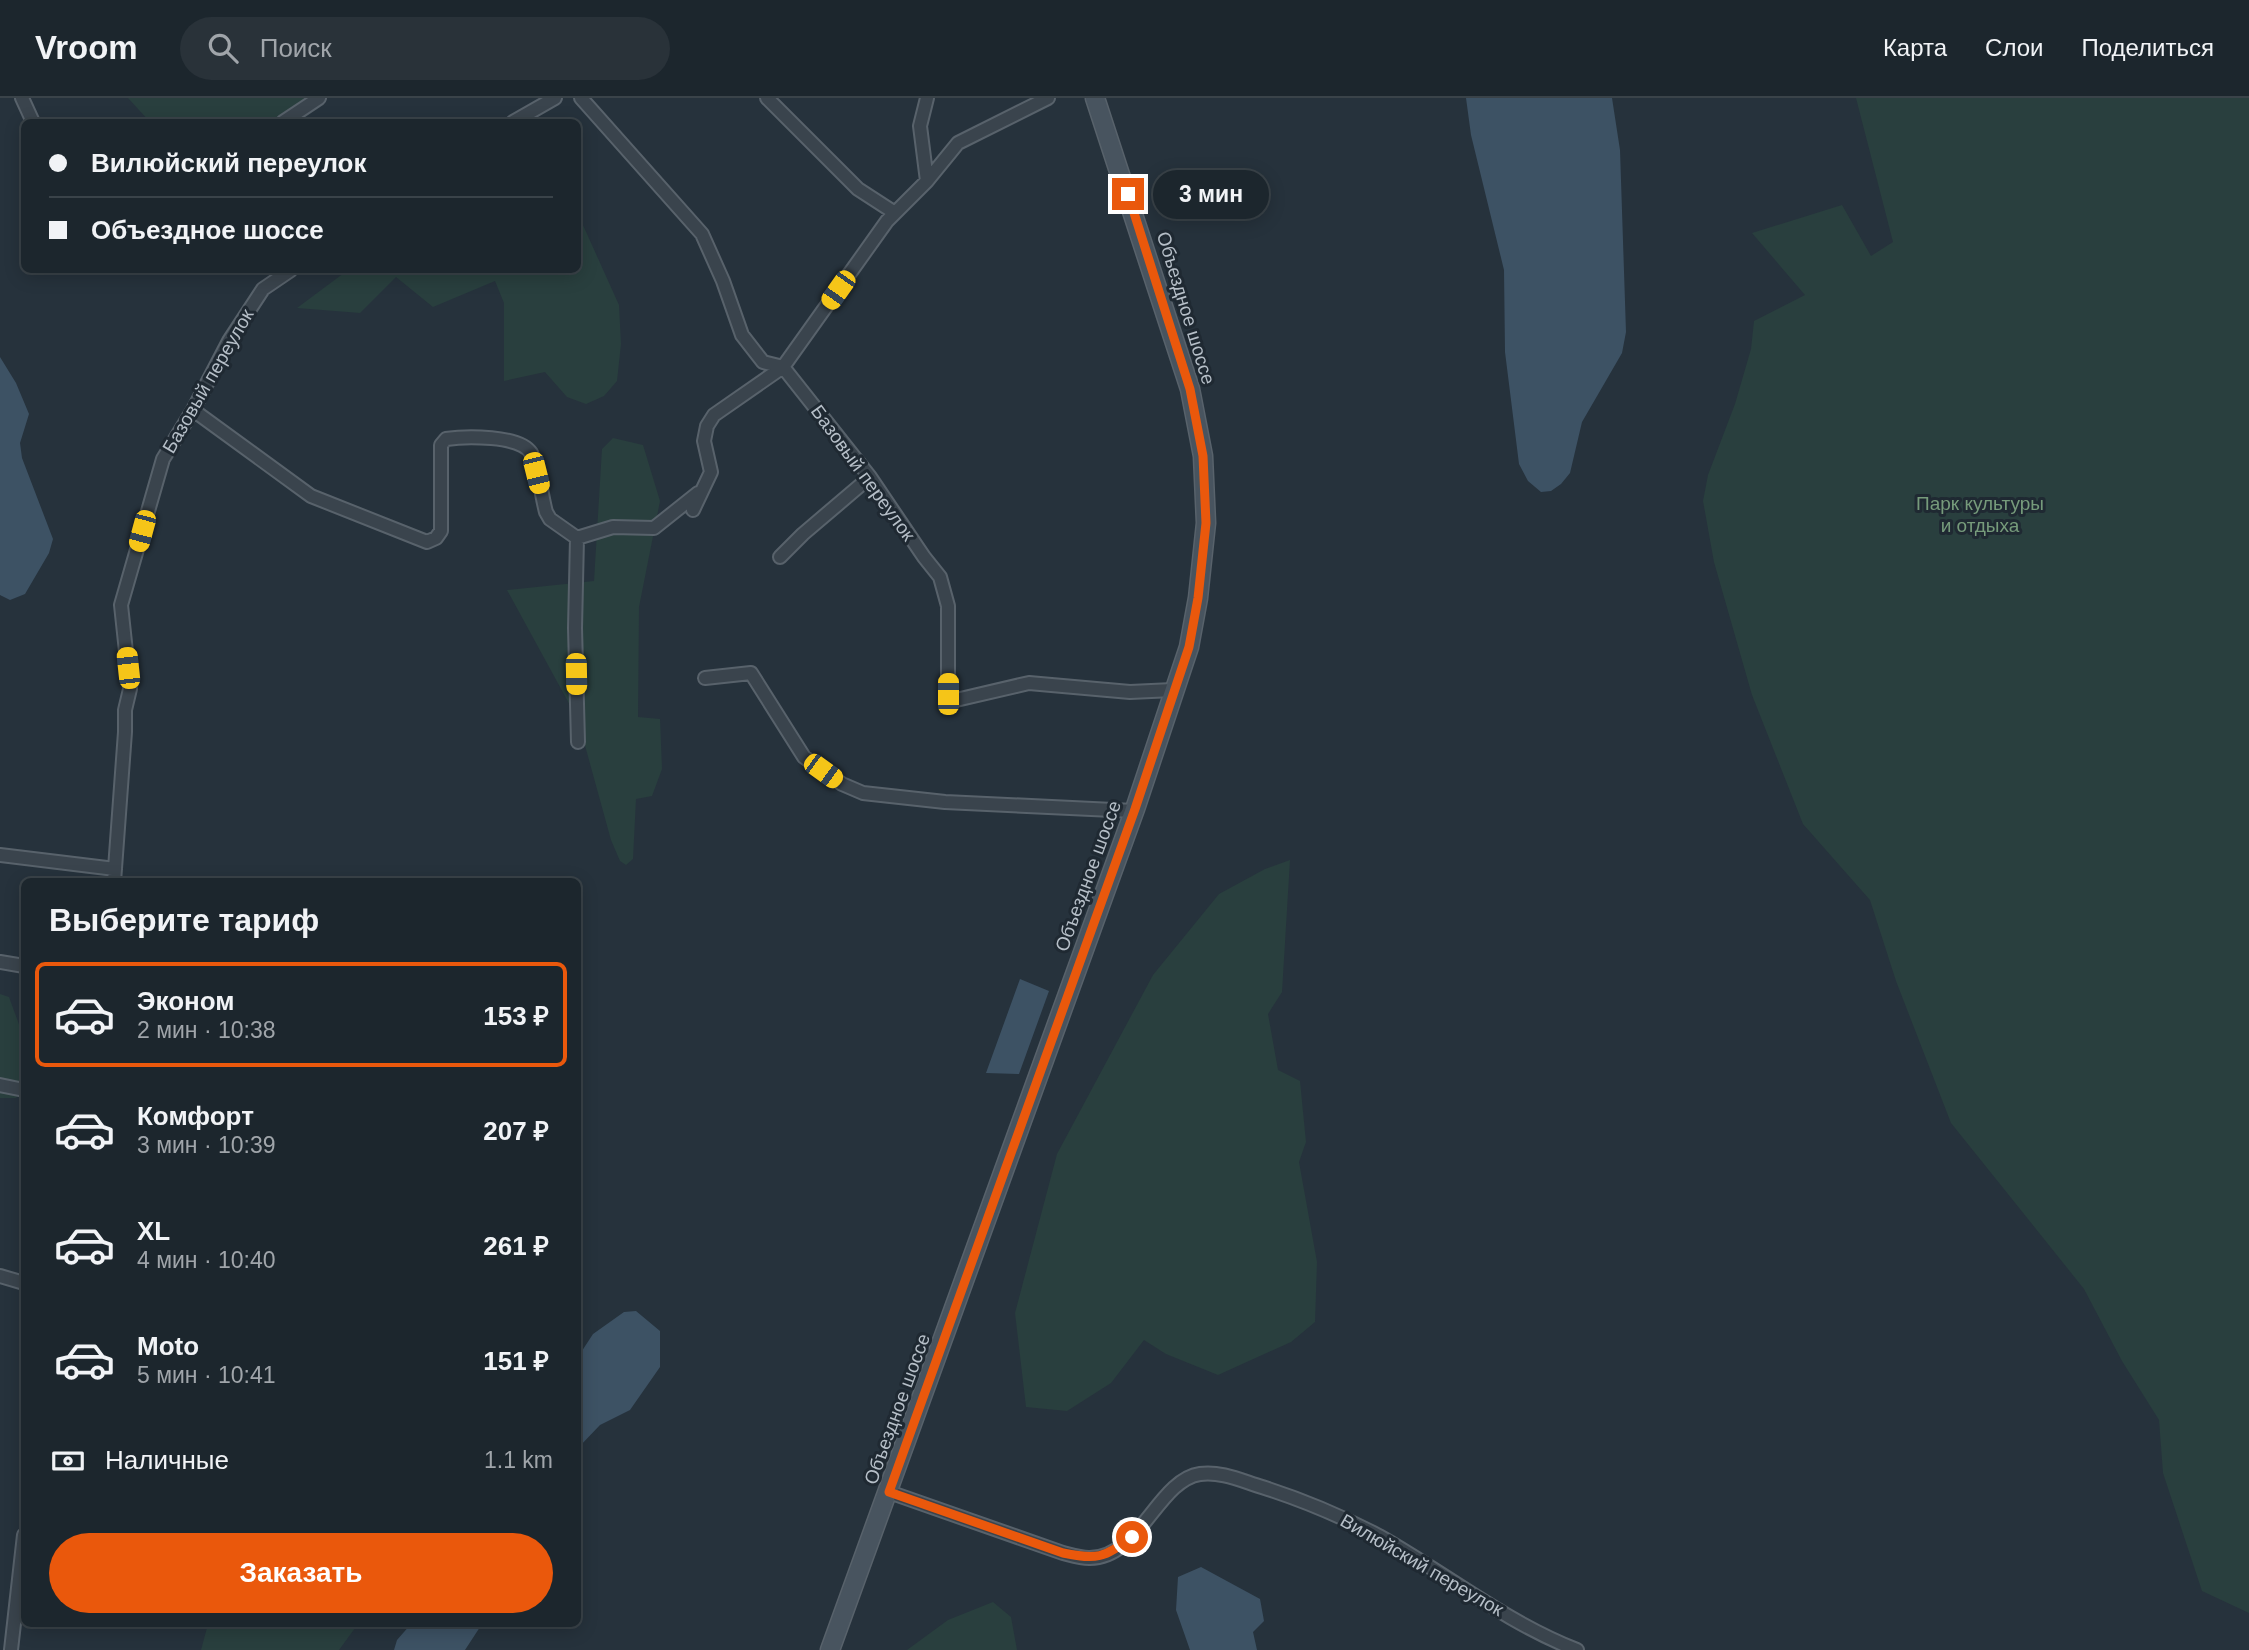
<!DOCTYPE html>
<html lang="ru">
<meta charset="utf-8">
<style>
:root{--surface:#1c262d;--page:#293239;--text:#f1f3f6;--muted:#a0a5aa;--line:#3a4349;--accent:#ea580c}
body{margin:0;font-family:Helvetica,sans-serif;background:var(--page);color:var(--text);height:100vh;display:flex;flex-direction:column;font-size:26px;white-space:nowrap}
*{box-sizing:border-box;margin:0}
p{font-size:23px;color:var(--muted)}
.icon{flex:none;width:38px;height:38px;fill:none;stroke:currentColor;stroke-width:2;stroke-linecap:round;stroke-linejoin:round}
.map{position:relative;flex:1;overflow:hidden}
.side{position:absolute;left:21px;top:780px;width:560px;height:749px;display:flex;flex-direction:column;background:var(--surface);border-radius:10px;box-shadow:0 4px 18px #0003,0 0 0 2px var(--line)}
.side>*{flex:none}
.hud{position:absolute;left:21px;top:21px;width:560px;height:154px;border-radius:10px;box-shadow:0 4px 18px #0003,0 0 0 2px var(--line);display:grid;align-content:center;height:154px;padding:0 28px;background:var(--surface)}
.end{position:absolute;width:32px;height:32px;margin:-16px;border:9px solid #ea580c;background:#fff;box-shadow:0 0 0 4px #fff}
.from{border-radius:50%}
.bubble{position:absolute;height:49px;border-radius:24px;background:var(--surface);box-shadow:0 4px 18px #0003,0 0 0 2px var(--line);font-size:23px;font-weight:700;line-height:49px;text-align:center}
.car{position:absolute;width:21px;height:42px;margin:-21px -10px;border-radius:9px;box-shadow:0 0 5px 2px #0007;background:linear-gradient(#f5c518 24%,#345 0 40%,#f5c518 0 76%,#345 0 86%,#f5c518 0)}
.hud b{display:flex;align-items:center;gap:24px;height:66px;font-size:26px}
.hud b+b{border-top:2px solid var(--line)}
.hud i{width:18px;height:18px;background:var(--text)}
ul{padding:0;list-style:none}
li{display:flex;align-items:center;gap:21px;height:105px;margin:0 14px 10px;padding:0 14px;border:4px solid transparent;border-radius:10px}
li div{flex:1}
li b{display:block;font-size:26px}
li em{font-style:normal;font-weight:700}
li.current{border-color:var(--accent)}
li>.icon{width:63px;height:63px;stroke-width:1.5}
h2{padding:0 28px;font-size:32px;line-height:84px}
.pay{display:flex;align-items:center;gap:18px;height:77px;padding:0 28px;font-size:26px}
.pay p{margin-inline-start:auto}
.primary-button{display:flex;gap:14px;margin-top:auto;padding:14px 28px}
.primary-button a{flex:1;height:80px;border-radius:42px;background:var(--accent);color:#fff;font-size:28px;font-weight:700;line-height:80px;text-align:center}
header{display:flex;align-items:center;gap:42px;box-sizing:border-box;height:98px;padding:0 35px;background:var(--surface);border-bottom:2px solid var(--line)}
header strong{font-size:33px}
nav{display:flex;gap:38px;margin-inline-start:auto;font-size:24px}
.search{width:490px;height:63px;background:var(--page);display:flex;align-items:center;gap:18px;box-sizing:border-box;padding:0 24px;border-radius:38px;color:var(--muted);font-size:26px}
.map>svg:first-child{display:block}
.green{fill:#293f3e}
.water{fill:#3d5264}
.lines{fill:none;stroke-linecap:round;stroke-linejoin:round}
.street-casing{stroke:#58626b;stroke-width:16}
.secondary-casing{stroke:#58626b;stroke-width:21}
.street{stroke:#3a444d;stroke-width:12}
.secondary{stroke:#48545f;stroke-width:18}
.route{stroke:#ea580c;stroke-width:9}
.labels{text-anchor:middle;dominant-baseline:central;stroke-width:6;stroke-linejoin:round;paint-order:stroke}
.street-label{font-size:19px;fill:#b6bfc8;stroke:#1f2932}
.park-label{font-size:19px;fill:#769b7b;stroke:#1f2932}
</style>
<header>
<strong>Vroom</strong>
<div class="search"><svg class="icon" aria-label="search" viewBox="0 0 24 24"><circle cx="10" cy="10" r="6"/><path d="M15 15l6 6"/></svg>Поиск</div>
<nav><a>Карта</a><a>Слои</a><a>Поделиться</a></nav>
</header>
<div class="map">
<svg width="2249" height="1552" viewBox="0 0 2249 1552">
<rect width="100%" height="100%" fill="#26323c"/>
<path class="green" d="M128 0H309L274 24H150Z
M1856 0H2249V1515L2202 1493 2163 1375 2159 1322 2122 1263 2084 1191 1951 1025 1896 883 1870 802 1803 726 1752 597 1714 464 1703 403 1708 377 1735 306 1751 251 1754 223 1805 197 1752 135 1842 107 1871 158 1893 144Z
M578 116 619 207 621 246 617 283 604 298 586 306 567 299 545 274 504 283V205L495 183 433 209 396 179 360 215 297 210 348 172H578Z
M613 340 643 347 660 403 639 509 638 619 660 621 662 671 652 698 636 701 633 761 626 767 620 763 611 742 578 622 507 492 594 483 602 351Z
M1290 762 1282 894 1268 916 1278 972 1300 983 1306 1044 1299 1064 1317 1164 1315 1224 1291 1244 1218 1277 1166 1256 1144 1242 1111 1285 1067 1313 1026 1309 1015 1215 1057 1056 1153 877 1219 796 1265 771Z
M0 896 9 899 24 940V991L16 1000H0Z
M993 1504 1011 1519 1017 1552H907L948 1522Z
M208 1526H358L339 1552H201Z"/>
<path class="water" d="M1466 0H1612L1620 52 1626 234 1622 255 1582 324 1570 375 1561 386 1551 393 1541 394 1528 383 1519 366 1505 254 1504 172 1471 37Z
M0 259 16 285 29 316 20 345 22 360 53 441 49 455 25 496 10 502 0 497Z
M1020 881 1049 893 1019 976 986 975Z
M636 1213 660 1233V1269L630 1312 600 1327 578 1350V1259L593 1236 624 1214Z
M1201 1469 1260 1501 1264 1523 1253 1534 1257 1552H1190L1176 1512 1178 1479Z
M411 1526H482L465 1552H394L397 1542Z"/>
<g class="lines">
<defs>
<path id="street" d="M22 0 33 24
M581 0 702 136 723 183 742 237 763 264 783 269 870 379 924 459 940 479 948 508V596L956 602 1029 585 1130 594 1173 592
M767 0 858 91 895 115
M927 0 920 28 927 83
M283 24 319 0
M513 24 555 0
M193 312 311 398 427 444 436 440 441 433V347L446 341C465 338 520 337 531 355 538 367 542 400 546 414L550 421 577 440
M693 412 711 374 704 343 707 328 714 317 783 269 887 123 927 83 958 45 1048 0
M780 459 803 436 870 379
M705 580 751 575 804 659 842 686 863 695 945 704 1134 713
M578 644 575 530 577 440 613 429 654 430 698 395
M0 757 115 771
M114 784 125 634V612L130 591 121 507 163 361 193 312 229 243 263 191 291 172
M0 864 24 868
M0 987 24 992
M0 1178 24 1185
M889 1394 1063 1455C1071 1457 1080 1460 1089 1460 1139 1461 1158 1382 1200 1376 1221 1373 1242 1383 1262 1389 1303 1402 1341 1418 1379 1438 1445 1475 1505 1524 1577 1552
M11 1552 24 1437"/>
<path id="secondary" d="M830 1552 1135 711 1189 549 1198 500 1206 425 1203 358 1190 291 1095 0"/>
</defs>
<use href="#street" class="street-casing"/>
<use href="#secondary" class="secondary-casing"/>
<use href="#street" class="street"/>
<use href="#secondary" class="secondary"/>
</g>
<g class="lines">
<path class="route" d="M1128 96 1190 291 1203 358 1206 425 1198 500 1189 549 1135 711 889 1394 1063 1455C1098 1462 1103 1460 1132 1439"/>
</g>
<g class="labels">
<g class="street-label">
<text transform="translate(1186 210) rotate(73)">Объездное шоссе</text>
<text transform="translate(208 283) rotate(-60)">Базовый переулок</text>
<text transform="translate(863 375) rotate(54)">Базовый переулок</text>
<text transform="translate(1088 778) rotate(-70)">Объездное шоссе</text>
<text transform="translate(897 1311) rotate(-70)">Объездное шоссе</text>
<text transform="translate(1422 1467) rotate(30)">Вилюйский переулок</text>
</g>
<g class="park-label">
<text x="1980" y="405">Парк культуры<tspan x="1980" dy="22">и отдыха</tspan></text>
</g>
</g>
</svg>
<i class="end from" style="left:1132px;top:1439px"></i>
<i class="end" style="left:1128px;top:96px"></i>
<div class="bubble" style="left:1153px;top:72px;width:116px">3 мин</div>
<i class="car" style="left:838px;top:192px;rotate:215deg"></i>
<i class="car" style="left:536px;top:375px;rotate:166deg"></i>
<i class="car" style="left:142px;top:433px;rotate:195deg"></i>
<i class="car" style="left:128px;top:570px;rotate:354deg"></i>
<i class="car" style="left:576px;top:576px;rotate:179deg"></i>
<i class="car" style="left:948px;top:596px;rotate:0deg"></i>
<i class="car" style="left:823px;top:673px;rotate:126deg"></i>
<div class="hud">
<b><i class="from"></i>Вилюйский переулок</b>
<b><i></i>Объездное шоссе</b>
</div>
<section class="side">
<h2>Выберите тариф</h2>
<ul>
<li class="current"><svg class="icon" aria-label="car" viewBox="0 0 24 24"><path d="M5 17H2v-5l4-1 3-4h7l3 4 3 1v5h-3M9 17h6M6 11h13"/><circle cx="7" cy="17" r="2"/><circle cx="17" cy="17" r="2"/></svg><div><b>Эконом</b><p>2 мин · 10:38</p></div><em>153 ₽</em></li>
<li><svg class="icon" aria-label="car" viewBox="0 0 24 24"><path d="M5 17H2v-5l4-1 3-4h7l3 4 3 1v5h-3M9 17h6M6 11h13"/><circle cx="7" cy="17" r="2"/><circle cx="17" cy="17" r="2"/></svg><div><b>Комфорт</b><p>3 мин · 10:39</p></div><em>207 ₽</em></li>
<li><svg class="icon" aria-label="car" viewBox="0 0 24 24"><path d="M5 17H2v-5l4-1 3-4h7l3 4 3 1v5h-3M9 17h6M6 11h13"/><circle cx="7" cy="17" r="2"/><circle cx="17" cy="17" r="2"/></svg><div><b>XL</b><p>4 мин · 10:40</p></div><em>261 ₽</em></li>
<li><svg class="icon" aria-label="car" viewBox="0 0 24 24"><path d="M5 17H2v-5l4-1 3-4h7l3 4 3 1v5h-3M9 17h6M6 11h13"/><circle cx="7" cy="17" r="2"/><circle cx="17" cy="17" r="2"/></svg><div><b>Moto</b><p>5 мин · 10:41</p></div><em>151 ₽</em></li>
</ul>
<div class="pay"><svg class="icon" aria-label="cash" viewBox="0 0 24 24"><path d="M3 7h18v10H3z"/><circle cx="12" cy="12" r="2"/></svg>Наличные<p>1.1 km</p></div>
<div class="primary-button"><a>Заказать</a></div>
</section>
</div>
